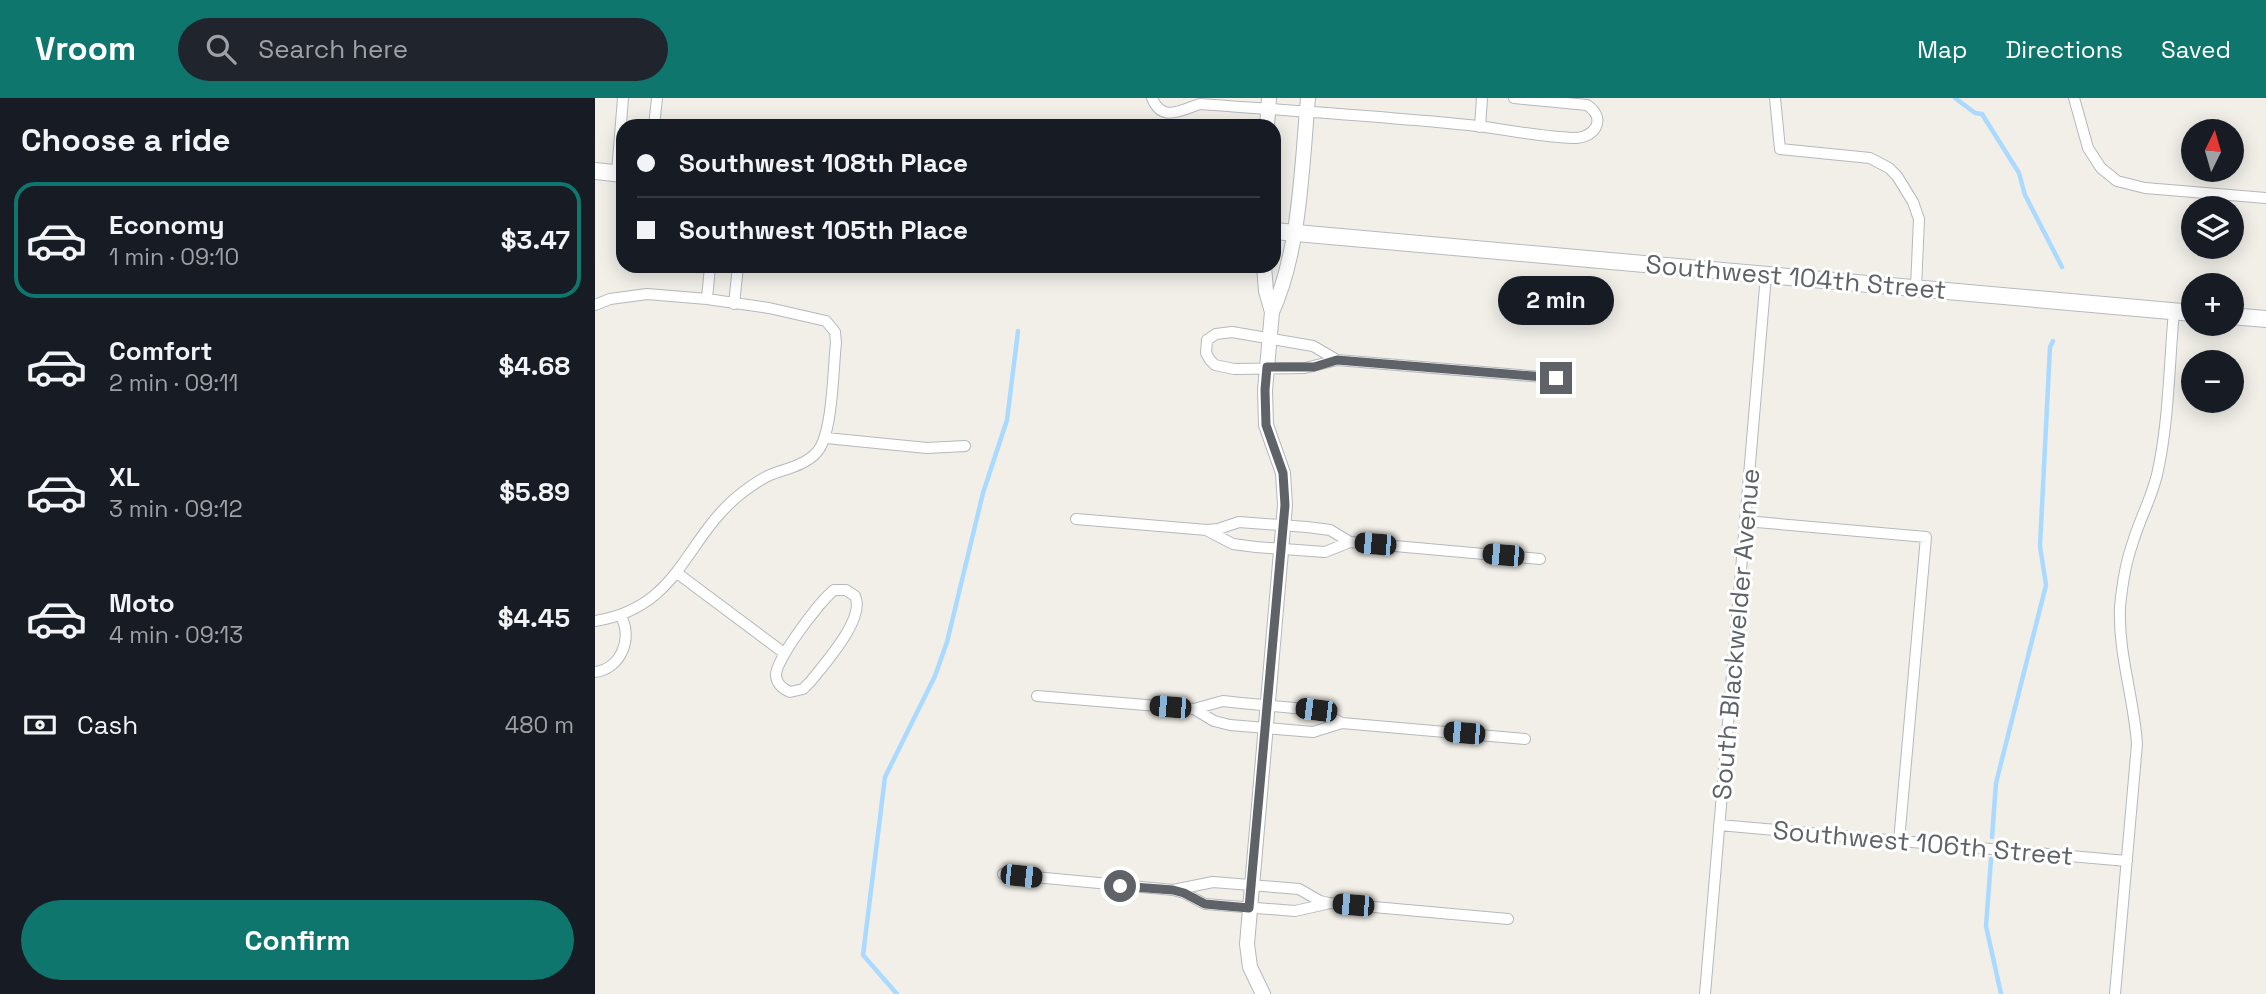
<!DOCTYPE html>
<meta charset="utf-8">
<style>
:root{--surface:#171b24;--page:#20242c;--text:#f1f3f6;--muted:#9ea1a6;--line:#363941;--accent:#0f766e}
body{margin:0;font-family:"Space Grotesk",sans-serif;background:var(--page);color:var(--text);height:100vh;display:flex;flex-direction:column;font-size:26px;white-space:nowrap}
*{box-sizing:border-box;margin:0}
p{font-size:23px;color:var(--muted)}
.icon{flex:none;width:38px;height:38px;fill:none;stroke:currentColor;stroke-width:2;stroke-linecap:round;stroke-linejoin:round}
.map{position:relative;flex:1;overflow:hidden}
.panel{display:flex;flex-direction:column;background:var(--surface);width:595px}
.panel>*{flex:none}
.top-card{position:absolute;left:21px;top:21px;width:665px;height:154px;border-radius:21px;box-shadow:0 4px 18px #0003;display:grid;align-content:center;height:154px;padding:0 21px;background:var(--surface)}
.needle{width:46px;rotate:5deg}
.controls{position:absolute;left:1586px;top:21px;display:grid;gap:14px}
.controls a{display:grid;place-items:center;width:63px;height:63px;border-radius:50%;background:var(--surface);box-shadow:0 4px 18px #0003;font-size:35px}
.end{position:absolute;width:32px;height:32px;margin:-16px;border:9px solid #5f6368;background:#fff;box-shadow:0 0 0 4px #fff}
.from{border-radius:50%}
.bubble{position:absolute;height:49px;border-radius:24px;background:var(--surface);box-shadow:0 4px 18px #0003;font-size:23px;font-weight:700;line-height:49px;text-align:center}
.car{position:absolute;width:21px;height:42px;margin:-21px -10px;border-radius:9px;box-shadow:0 0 5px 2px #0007;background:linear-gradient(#222 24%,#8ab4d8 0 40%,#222 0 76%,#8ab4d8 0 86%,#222 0)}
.top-card b{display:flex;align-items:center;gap:24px;height:66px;font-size:26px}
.top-card b+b{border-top:2px solid var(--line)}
.top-card i{width:18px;height:18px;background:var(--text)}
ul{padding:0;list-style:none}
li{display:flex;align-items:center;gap:21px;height:116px;margin:0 14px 10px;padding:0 7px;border:4px solid transparent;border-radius:21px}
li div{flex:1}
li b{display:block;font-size:26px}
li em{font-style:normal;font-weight:700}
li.selected{border-color:var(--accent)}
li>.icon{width:63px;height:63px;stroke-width:1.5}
h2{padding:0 21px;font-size:32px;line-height:84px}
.pay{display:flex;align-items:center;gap:18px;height:77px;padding:0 21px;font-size:26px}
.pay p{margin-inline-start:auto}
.primary-button{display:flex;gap:14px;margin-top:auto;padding:14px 21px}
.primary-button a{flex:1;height:80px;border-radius:42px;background:var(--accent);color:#fff;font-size:28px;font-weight:700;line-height:80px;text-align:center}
header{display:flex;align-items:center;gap:42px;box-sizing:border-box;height:98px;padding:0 35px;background:var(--accent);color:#fff}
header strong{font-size:33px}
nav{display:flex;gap:38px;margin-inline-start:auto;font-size:24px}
.search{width:490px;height:63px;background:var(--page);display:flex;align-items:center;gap:18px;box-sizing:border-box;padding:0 24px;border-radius:38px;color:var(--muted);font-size:26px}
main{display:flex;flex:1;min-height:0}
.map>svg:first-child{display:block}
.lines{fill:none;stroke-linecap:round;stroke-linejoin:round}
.stream{stroke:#aadaff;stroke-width:4.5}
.minor-casing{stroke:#b5b8bc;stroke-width:12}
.tertiary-casing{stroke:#b5b8bc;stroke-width:16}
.secondary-casing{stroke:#b6babf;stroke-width:18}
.minor{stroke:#fff;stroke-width:10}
.tertiary{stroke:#fff;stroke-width:14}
.secondary{stroke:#fff;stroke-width:16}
.route{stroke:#5f6368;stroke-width:9}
.labels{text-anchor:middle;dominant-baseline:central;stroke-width:6;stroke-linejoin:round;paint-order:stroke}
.street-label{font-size:26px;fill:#5f6368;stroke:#fff}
</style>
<header>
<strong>Vroom</strong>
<div class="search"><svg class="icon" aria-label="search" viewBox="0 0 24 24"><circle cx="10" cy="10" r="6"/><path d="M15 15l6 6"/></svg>Search here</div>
<nav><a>Map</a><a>Directions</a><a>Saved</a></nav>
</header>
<main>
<section class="panel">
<h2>Choose a ride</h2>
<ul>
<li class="selected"><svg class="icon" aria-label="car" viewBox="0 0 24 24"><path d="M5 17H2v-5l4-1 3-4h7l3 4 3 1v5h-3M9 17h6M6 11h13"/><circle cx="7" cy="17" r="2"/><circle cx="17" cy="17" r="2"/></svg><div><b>Economy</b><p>1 min · 09:10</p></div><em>$3.47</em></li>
<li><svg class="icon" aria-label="car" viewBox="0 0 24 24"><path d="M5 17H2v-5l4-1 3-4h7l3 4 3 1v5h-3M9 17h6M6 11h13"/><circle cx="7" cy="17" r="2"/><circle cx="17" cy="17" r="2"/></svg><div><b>Comfort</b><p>2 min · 09:11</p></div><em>$4.68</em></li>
<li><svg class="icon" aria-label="car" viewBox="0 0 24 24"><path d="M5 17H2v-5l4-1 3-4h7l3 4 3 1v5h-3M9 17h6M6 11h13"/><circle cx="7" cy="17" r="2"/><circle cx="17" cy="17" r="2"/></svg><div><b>XL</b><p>3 min · 09:12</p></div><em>$5.89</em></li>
<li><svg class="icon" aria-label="car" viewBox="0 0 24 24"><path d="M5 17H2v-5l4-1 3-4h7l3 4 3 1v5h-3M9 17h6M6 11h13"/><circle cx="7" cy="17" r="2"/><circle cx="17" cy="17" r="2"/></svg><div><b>Moto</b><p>4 min · 09:13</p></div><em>$4.45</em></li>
</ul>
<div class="pay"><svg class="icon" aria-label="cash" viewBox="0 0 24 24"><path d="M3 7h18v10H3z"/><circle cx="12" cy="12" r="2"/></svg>Cash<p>480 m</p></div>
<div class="primary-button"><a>Confirm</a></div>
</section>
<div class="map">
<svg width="1671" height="896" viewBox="0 0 1671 896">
<rect width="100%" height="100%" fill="#f1efe8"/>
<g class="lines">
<path class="stream" d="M1360 0 1380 15 1387 16 1424 75 1430 97 1467 169
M1397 739 1401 685 1451 487 1445 448 1455 249 1458 243
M1396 761 1391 828 1406 896
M302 896 268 857 290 679 340 578 352 544 388 395 412 322 423 233"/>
<defs>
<path id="minor" d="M557 0C567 25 586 12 605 6 697 13 790 18 882 28 914 32 946 39 978 40 999 41 1013 21 992 7L919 0
M1180 0 1185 51 1275 60 1294 70 1302 78 1318 104 1324 121 1321 190
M1479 0 1493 50 1506 70 1522 83 1550 90 1671 100
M59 28 62 0
M885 29 887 0
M22 75 28 0
M112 201 115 168
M139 206 143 168
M0 207 15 201 52 196 112 201 174 210 231 223 240 234 241 245C238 270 238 336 222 354 211 367 190 371 175 377 166 381 156 388 148 394 89 439 87 509 0 523
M742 262 718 248 637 234 621 236 612 242 611 255 615 262 620 267 639 271 710 270 742 262 960 280
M231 340 332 350 370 348
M481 421 612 432 623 431 644 424 712 429 735 432 755 444 945 461
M1150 423 1331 439 1304 743
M613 433 638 446 661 449 730 454 755 444
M82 475 189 555
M239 492H251L260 498C271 520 230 565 216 583L208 591 195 594C188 591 182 586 181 578 179 563 226 502 239 492Z
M0 574C26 571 39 539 25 517
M442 598 599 611 628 603 646 605 721 612 747 625 930 641
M599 611 619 623 635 627 718 634 747 625
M1124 727 1532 763
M408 776 578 792 589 795 610 806 700 813 731 806
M578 792 618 784 704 791 725 803 734 805 913 821
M1110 896 1171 177
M1520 896 1542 646C1539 600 1523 556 1525 509 1527 488 1530 467 1537 447 1544 423 1556 401 1562 377 1574 324 1574 267 1579 213"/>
<path id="tertiary" d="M672 28 674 0
M677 214C705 153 707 67 713 0
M668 896 655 869 652 846 690 407 688 375 671 327 670 292 677 214 671 193 669 168"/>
<path id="secondary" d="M0 73 28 76
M679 133 1598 215
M1636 218 1671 221"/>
</defs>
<use href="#minor" class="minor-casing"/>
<use href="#tertiary" class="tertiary-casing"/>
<use href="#secondary" class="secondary-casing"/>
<use href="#minor" class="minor"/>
<use href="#tertiary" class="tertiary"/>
<use href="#secondary" class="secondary"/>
</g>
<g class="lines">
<path class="route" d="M525 788 578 792 589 795 610 806 654 810 690 407 688 375 671 327 670 292 672 269H719L742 262 961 280"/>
</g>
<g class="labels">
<g class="street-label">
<text transform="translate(1201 179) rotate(5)">Southwest 104th Street</text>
<text transform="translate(1141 536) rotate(-85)">South Blackwelder Avenue</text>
<text transform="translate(1328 745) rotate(5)">Southwest 106th Street</text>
</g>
</g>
</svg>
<div class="controls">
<a><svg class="needle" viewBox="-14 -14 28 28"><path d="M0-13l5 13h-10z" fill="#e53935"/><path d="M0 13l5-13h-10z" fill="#9ea1a6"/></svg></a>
<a><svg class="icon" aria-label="layers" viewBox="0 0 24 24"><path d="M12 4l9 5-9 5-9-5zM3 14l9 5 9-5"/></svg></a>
<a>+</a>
<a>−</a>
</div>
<i class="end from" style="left:525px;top:788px"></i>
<i class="end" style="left:961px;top:280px"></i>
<div class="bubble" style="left:903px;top:178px;width:116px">2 min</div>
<i class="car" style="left:780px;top:446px;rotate:275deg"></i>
<i class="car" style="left:908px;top:457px;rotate:275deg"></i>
<i class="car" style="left:575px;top:609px;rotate:275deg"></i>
<i class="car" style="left:721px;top:612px;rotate:277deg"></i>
<i class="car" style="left:869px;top:635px;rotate:275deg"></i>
<i class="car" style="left:426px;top:778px;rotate:96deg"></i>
<i class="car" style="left:758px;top:807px;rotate:275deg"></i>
<div class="top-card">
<b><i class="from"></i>Southwest 108th Place</b>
<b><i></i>Southwest 105th Place</b>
</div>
</div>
</main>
